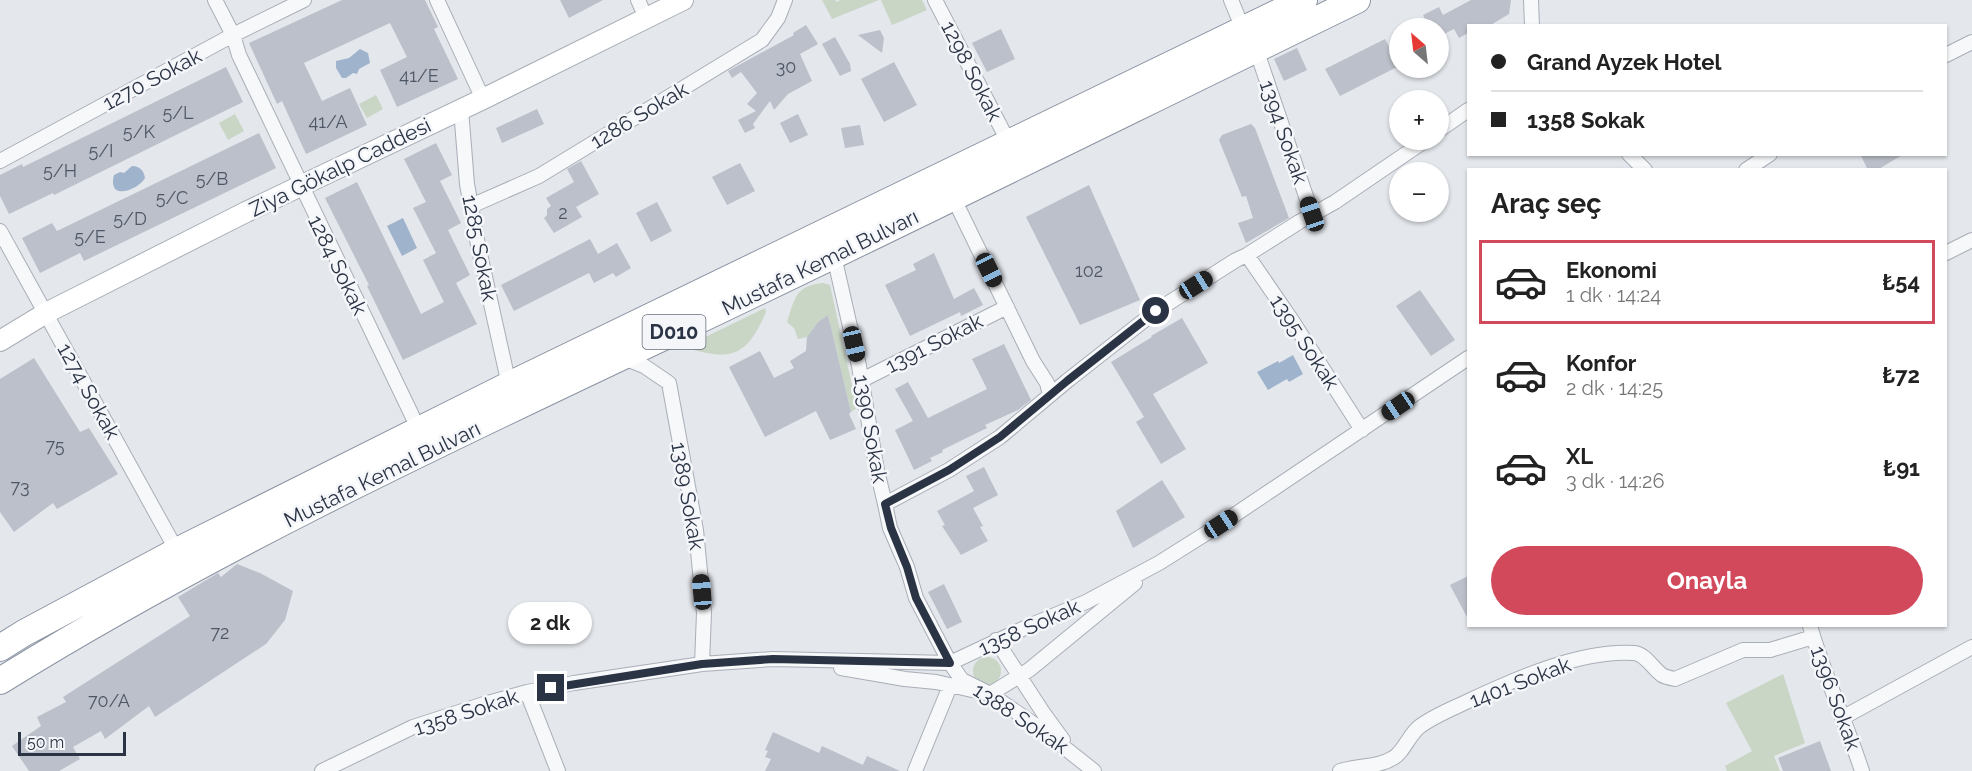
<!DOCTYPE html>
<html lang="tr">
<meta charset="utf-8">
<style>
:root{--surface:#fff;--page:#f6f6f6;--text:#222;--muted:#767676;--line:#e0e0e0;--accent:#d1495b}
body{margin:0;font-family:Raleway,sans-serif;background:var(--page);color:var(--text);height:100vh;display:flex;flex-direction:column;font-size:22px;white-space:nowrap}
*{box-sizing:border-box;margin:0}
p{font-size:20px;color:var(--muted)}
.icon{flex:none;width:33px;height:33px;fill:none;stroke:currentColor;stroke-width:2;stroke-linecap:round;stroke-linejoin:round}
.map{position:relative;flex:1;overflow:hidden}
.side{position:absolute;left:1467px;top:168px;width:480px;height:459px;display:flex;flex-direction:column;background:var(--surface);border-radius:0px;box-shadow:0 2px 4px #0004}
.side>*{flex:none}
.banner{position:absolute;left:1467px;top:24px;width:480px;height:132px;border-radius:0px;box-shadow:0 2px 4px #0004;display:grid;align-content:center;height:132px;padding:0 24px;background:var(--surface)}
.needle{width:39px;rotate:332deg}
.controls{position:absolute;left:1389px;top:18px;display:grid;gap:12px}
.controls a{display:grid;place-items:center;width:60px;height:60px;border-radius:50%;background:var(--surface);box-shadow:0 2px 4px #0004;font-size:30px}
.scale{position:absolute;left:18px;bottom:15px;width:108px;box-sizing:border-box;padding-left:6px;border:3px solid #2b3445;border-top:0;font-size:16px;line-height:21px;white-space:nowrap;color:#2b3445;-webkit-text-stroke:4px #f4f6f9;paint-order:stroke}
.end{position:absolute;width:27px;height:27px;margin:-14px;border:8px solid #2b3445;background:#fff;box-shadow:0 0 0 3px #fff}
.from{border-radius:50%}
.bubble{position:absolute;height:42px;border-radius:21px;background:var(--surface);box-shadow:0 2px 4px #0004;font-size:20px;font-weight:700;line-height:42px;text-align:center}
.car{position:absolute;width:18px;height:36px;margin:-18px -9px;border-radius:8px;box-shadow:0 0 4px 2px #0007;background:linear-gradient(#222 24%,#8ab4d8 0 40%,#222 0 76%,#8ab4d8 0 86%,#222 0)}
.banner b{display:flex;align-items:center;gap:21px;height:57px;font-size:22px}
.banner b+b{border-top:2px solid var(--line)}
.banner i{width:15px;height:15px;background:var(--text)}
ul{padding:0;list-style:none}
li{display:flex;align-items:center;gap:18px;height:84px;margin:0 12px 9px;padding:0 12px;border:3px solid transparent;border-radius:0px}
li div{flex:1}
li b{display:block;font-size:22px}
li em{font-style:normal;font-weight:700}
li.current{border-color:var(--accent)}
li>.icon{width:54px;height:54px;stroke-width:1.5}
h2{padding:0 24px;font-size:27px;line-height:72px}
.button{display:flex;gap:12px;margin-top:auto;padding:12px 24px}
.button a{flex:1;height:69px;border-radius:36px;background:var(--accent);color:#fff;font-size:24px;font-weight:700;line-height:69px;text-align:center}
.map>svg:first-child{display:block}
.green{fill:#c9d6c5}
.water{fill:#9fb4cc}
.building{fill:#bbc0ca}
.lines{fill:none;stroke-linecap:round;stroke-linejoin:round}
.street-casing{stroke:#a9aeb7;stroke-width:16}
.secondary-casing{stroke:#a9aeb7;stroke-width:22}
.highway-casing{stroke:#8b94a3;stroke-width:28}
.street{stroke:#f7f8fa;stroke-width:14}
.secondary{stroke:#fff;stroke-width:20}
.highway{stroke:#fff;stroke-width:26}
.route{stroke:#2b3445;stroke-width:8}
.labels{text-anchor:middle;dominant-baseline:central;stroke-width:5;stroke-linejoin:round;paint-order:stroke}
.number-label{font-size:18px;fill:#4f5766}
.shield{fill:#f4f6f9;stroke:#676e7b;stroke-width:1.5}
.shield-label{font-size:20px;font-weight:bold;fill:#2b3445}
.street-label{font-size:21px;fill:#2b3445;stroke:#f4f6f9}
</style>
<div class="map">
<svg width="1972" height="771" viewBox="0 0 1972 771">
<rect width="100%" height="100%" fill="#e4e7ec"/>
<path class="green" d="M822 0H835L837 2 840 0H879L832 19Z
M881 0H922L927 10 892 25Z
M376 95 383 109 367 118 359 104Z
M235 114 244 131 228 140 219 123Z
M823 283 830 285 857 408 851 412 828 315 818 322 807 337 798 339 794 328 787 322C795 298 795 286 823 283Z
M765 308 766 312C749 350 737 362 694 350L691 344Z
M973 671a14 14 0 1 1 28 0a14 14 0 1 1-28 0Z
M1783 674 1805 743 1774 756 1780 771H1727L1725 766 1752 751 1726 703Z"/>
<path class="water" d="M360 49 368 53 370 63 359 69 357 74 353 73 346 78H342L336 68V61L349 58Z
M132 166C139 166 144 170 145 178 138 190 107 202 114 175L120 172 124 173Z
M403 218 417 248 402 256 387 226Z
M1293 355 1303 374 1289 382 1287 379 1268 390 1257 372 1278 361 1279 363Z"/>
<path class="building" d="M342 0H425L438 27 434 29 458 79 397 107 380 70 407 57 390 23 304 63 322 101 350 88 367 125 306 154 282 101 277 104 249 43Z
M560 0H603L569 18Z
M1471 0H1511L1509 14 1489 26H1468V33L1459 38 1454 29 1438 37V28H1429L1423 15 1439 7 1443 15Z
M806 25 818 44 800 54 812 81 788 94 774 110 770 101 753 124 755 128 745 133 738 120 756 111 747 104 757 93 741 72 732 78 728 71 794 35 793 33Z
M1001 29 1015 59 987 72 972 43Z
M880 30 884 38 882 53 858 35Z
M835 37 850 64 851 71 840 76 822 44Z
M1385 39 1399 66 1340 96 1325 69Z
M1297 48 1307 70 1284 81 1274 59Z
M894 62 917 105 884 122 861 79Z
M226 67 243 102 54 195 53 193 9 214 0 196V175L22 164 23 167Z
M537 109 544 124 502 143 496 128Z
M798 114 808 135 790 143 780 123Z
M1251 124 1255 128 1289 218 1246 243 1238 223 1253 218 1246 196 1242 197 1219 140 1222 135Z
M860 125 864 145 845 148 841 128Z
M259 133 276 168 84 261 80 253 40 273 22 238 52 223 57 231Z
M436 143 452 175 440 181 461 223 448 230 470 275 456 283 477 324 403 360 367 286 369 285 325 198 357 182 421 314 444 302 423 260 436 253 413 208 426 202 404 159Z
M1860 154H1904L1877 170H1868Z
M581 161 599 194 576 207 582 217 554 233 544 218 547 215V209L551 206 546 198 574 182 567 169Z
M740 163 755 191 727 205 712 177Z
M1089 185 1140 300 1080 325 1026 217Z
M657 202 672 231 651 242 636 213Z
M590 239 598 254 617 243 631 268 616 277 613 273 594 283 589 273 514 311 501 285Z
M934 253 954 299 974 288 983 305 961 316 960 312 910 336 885 285 916 270 913 264Z
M1420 290 1455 340 1431 356 1396 306Z
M828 315 851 412 849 414 856 429 830 440 816 411 765 437 729 367 760 351 774 378 794 368 790 361 806 351 807 337 818 322Z
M1182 318 1208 363 1153 394 1186 449 1161 464 1136 422 1144 417 1111 362 1152 337 1151 336Z
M1004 344 1031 400 1018 410 985 425 987 428 942 450 943 452 930 458 932 461 914 470 895 430 913 421 895 389 908 382 928 418 987 389 972 359Z
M34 358 80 432 89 428 118 474 57 509 53 503 14 532 0 512V379Z
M984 467 998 495 973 508 983 526 980 527 988 541 961 555 942 526 945 525 937 511 974 491 966 476Z
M1162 480 1185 517 1133 548 1116 511Z
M237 564 260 573 293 591 285 620 266 644 155 717 149 706 105 739 101 731 73 747 80 759 59 771H29L12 746 41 726 37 717 66 702 63 697 190 616 178 597 218 573 221 577Z
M1468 576V619L1450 585Z
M944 584 962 622 947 629 928 592Z
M773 732 819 753 822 746 863 765 867 756 900 771H765L771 759 765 757 768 751 765 750Z
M1820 741 1831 771H1783L1778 758Z"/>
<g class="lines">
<defs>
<path id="street" d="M215 0 233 35 239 55 419 430
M437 0 483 99
M638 0 646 18
M935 0 1009 143
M1231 0 1243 29
M1531 0 1532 26
M1256 49 1312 214
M1946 55 1972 42
M461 109 467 184 478 245 509 385
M1438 131 1468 110
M1629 154 1645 170
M0 161 233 35 304 0
M1746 170 1770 154
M953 197 1033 361 1047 383 1050 395
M471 206 539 176 762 40 778 18 785 0
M0 231 177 551
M1946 253 1972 240
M1247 255 1293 322 1362 430
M834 256 859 366 877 470 885 504 890 528 907 567 916 598 950 663 962 680 990 694 1041 729 1094 771
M621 357 644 366 669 383 696 530 704 613 702 664
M862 380 1007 307
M885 504 949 470 1000 437 1067 381 1156 311 1236 260 1247 255 1299 222 1335 202 1426 140
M1810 626C1824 675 1846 722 1862 771
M996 640 1044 714 1063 740
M841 668 905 679 936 682 990 694 1029 670 1135 583
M527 692 558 771
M1842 718 1972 647
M322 771 413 727 484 704 527 692 574 683 702 664 773 659 950 663 1029 626 1086 602 1159 563 1221 524 1468 358
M915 771 950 686
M1340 771C1358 765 1377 768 1393 758 1403 753 1409 735 1419 727 1432 717 1449 710 1464 703 1511 681 1580 649 1634 653 1646 654 1652 668 1662 675 1665 677 1670 678 1675 679L1743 650H1770L1813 637"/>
<path id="secondary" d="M0 341 46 313 246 212 483 99 683 0"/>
<path id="highway" d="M0 648 24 633 177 551 509 385 1304 0
M0 681C221 544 457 435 691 324 914 218 1135 108 1357 0"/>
</defs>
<use href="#street" class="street-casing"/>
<use href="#secondary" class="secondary-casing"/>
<use href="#highway" class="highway-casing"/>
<use href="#street" class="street"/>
<use href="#secondary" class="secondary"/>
<use href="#highway" class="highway"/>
</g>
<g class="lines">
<path class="route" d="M551 688 702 664 773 659 950 663 916 598 907 567 891 528 885 504 949 470 1000 437 1067 381 1156 311"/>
</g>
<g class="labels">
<g class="number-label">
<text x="786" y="66">30</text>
<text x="419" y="75">41/E</text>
<text x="178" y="112">5/L</text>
<text x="328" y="121">41/A</text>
<text x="139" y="131">5/K</text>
<text x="101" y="150">5/I</text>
<text x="60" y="170">5/H</text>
<text x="212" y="178">5/B</text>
<text x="172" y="197">5/C</text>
<text x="563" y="212">2</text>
<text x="130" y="218">5/D</text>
<text x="90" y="236">5/E</text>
<text x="1089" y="270">102</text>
<text x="55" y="445">75</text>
<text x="20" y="486">73</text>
<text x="220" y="632">72</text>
<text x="109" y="700">70/A</text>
</g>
<rect class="shield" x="642.5" y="315" width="63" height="34" rx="4.5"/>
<g class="shield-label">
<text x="674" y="332">D010</text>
</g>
<g class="street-label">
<text transform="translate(972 71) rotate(63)">1298 Sokak</text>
<text transform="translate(152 79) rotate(-28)">1270 Sokak</text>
<text transform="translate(639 115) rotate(-31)">1286 Sokak</text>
<text transform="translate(1284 132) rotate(71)">1394 Sokak</text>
<text transform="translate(340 167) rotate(-26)">Ziya Gökalp Caddesi</text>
<text transform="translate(480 248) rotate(79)">1285 Sokak</text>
<text transform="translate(820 262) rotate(-26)">Mustafa Kemal Bulvarı</text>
<text transform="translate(338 265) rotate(64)">1284 Sokak</text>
<text transform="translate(1305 342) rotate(57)">1395 Sokak</text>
<text transform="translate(934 343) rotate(-27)">1391 Sokak</text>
<text transform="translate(89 391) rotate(61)">1274 Sokak</text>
<text transform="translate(871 429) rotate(80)">1390 Sokak</text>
<text transform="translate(382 474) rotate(-26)">Mustafa Kemal Bulvarı</text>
<text transform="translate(688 496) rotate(80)">1389 Sokak</text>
<text transform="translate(1029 627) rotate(-24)">1358 Sokak</text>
<text transform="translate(1520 682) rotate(-21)">1401 Sokak</text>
<text transform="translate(1836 698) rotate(70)">1396 Sokak</text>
<text transform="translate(466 712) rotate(-18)">1358 Sokak</text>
<text transform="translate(1021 718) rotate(34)">1388 Sokak</text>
</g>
</g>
</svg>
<div class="controls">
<a><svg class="needle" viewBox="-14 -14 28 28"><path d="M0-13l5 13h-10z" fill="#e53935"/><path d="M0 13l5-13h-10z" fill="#767676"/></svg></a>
<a>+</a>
<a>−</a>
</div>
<div class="scale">50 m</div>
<i class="end from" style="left:1156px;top:311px"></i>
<i class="end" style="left:551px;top:688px"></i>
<div class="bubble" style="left:508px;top:602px;width:84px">2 dk</div>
<i class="car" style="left:1312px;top:214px;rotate:341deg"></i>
<i class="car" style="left:989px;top:270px;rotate:154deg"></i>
<i class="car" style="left:1196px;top:285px;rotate:58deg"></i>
<i class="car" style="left:854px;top:344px;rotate:167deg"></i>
<i class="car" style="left:1398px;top:406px;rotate:236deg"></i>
<i class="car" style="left:1221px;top:524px;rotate:57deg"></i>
<i class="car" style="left:702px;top:592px;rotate:355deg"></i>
<div class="banner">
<b><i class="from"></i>Grand Ayzek Hotel</b>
<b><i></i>1358 Sokak</b>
</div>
<section class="side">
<h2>Araç seç</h2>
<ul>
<li class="current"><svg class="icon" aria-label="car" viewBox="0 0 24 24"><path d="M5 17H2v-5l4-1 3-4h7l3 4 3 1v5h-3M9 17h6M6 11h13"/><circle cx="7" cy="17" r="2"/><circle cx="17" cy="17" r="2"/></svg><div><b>Ekonomi</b><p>1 dk · 14:24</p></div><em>₺54</em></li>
<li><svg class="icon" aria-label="car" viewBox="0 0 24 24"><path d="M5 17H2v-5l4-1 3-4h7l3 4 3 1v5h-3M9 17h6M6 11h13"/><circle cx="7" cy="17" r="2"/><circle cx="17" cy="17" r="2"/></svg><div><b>Konfor</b><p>2 dk · 14:25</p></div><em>₺72</em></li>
<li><svg class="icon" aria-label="car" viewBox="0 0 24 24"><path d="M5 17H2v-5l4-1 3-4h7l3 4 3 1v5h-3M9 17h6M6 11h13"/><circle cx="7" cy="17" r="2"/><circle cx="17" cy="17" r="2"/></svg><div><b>XL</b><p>3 dk · 14:26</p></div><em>₺91</em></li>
</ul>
<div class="button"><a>Onayla</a></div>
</section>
</div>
